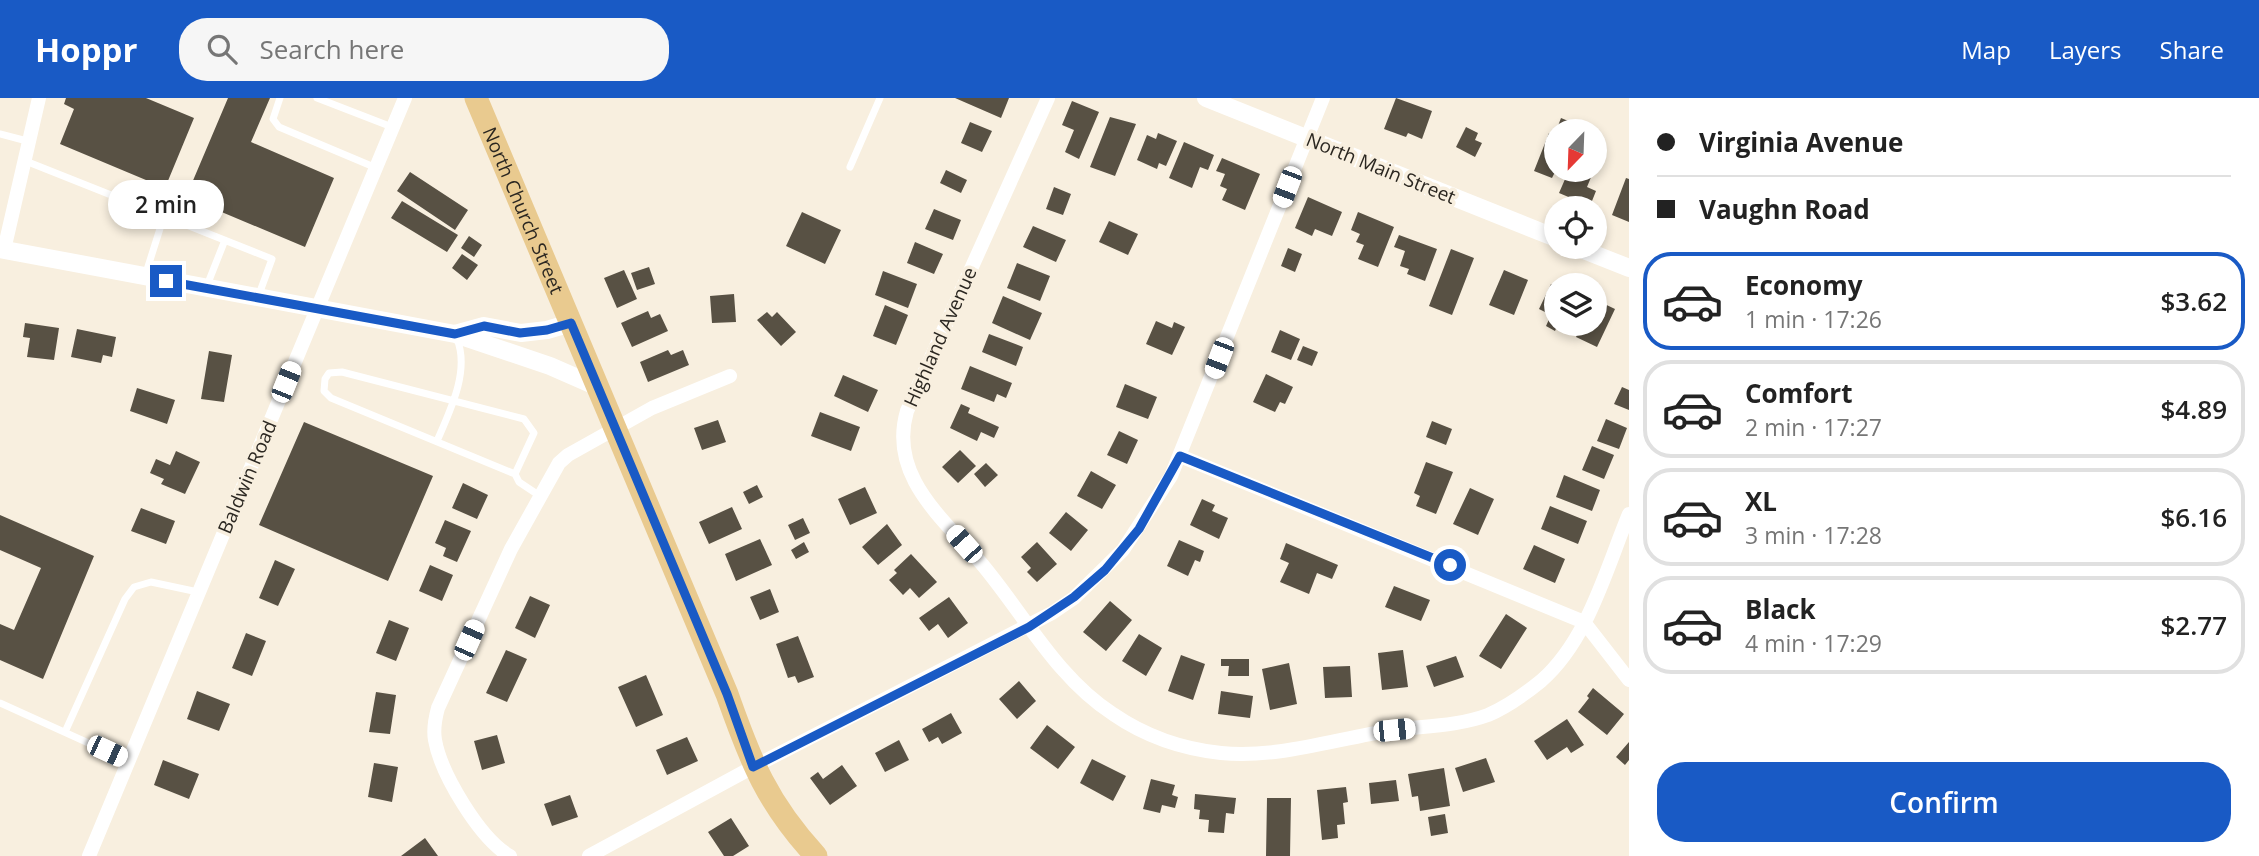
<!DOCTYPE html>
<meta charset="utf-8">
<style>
:root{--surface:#fff;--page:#f6f6f6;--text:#222;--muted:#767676;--line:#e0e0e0;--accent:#195ac5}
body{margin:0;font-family:"Open Sans",sans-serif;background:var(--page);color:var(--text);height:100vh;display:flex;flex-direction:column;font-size:26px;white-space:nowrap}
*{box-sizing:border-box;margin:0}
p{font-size:23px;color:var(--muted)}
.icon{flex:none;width:38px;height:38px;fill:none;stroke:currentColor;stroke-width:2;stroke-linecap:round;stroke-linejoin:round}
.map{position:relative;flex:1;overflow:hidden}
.sheet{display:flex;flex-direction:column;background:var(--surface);width:630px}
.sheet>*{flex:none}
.top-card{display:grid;align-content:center;height:154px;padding:0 28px;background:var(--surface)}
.needle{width:46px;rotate:203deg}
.fabs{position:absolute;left:1544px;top:21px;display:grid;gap:14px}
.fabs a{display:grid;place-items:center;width:63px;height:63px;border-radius:50%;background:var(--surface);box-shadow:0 4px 10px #0003;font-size:35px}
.end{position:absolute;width:32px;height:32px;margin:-16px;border:9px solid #195ac5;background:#fff;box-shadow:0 0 0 4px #fff}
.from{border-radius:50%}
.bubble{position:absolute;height:49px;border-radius:24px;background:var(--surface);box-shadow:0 4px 10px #0003;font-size:23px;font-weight:600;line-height:49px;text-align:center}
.car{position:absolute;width:21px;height:42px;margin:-21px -10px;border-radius:9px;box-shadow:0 0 5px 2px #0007;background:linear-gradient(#fff 24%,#345 0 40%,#fff 0 76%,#345 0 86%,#fff 0)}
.top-card b{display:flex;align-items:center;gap:24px;height:66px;font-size:26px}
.top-card b+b{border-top:2px solid var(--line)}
.top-card i{width:18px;height:18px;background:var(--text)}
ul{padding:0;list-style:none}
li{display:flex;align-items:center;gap:21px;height:98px;margin:0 14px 10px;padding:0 14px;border:4px solid var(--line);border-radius:28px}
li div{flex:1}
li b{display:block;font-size:26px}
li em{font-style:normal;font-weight:600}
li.selected{border-color:var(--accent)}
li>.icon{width:63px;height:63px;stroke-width:1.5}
.action{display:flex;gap:14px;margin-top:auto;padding:14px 28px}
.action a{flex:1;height:80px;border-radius:28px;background:var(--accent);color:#fff;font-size:28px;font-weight:600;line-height:80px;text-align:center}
header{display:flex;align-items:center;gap:42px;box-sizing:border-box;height:98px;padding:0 35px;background:var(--accent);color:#fff}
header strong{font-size:33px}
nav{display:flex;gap:38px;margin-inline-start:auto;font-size:24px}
.search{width:490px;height:63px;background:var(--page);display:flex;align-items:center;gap:18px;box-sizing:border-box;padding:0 24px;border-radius:28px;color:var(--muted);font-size:26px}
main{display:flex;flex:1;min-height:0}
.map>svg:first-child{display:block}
.building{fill:#585144}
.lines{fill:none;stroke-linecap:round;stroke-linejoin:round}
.service{stroke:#fff;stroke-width:7}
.minor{stroke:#fff;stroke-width:14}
.tertiary{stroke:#fff;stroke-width:18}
.primary{stroke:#e9ca8f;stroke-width:23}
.route{stroke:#195ac5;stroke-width:9}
.labels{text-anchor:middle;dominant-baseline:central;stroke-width:7;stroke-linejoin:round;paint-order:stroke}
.street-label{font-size:19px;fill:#2b2721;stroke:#f8efdf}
</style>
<header>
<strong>Hoppr</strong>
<div class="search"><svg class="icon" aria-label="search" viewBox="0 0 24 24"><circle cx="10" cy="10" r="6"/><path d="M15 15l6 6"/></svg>Search here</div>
<nav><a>Map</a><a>Layers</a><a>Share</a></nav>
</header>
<main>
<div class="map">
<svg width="1629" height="758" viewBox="0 0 1629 758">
<rect width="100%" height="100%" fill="#f8efdf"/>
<path class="building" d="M66 0H146L194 20 165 90 60 46 74 11 64 6Z
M228 0H270L251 44 334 80 305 149 186 99Z
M955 0H1009L1001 20Z
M1396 0 1432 13 1422 41 1408 35 1406 39 1384 31Z
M1072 3 1099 14 1079 61 1065 54 1074 32 1062 27Z
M1110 19 1136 26 1115 78 1090 69Z
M1561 20 1578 27 1575 33H1556Z
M970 24 992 33 982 54 961 45Z
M1466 29 1478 35 1475 42 1482 45 1475 59 1456 49Z
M1158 35 1177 43 1166 68 1159 65 1157 71 1137 62 1147 37 1156 41Z
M1549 35 1556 37V72L1552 80 1534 73Z
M1184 44 1214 57 1208 72 1200 69 1192 90 1169 80Z
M1222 60 1260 76 1245 112 1222 102 1227 91 1220 88 1225 76 1216 73Z
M946 72 967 82 961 95 940 85Z
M1569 72H1594L1587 89 1596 93 1590 108 1559 95Z
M410 74 468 112 455 132 397 93Z
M1626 80 1629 81V124L1612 117Z
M1054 89 1071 96 1063 117 1046 111Z
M1308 99 1342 114 1332 138 1315 131 1312 138 1295 130Z
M402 103 458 137 447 154 391 120Z
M934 111 961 122 953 142 925 131Z
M802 114 841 132 825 166 786 148Z
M1358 114 1394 129 1378 169 1358 161 1364 147 1356 144 1360 136 1351 132Z
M1109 123 1138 136 1128 157 1099 144Z
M1033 128 1066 142 1056 164 1023 149Z
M1399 137 1437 151 1425 183 1407 176 1409 171 1400 168 1405 153 1394 149Z
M469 138 482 147 474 159 461 150Z
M915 144 943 156 934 176 907 165Z
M1288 150 1302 156 1295 174 1281 168Z
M1451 151 1474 160 1452 217 1429 208Z
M462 156 478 167 467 182 452 170Z
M1017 165 1050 178 1040 203 1007 190Z
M649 169 655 186 637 192 631 175Z
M624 172 637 201 617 210 604 180Z
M1504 172 1528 182 1514 217 1489 207Z
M883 173 917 186 908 210 875 197Z
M1551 186 1556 189V226H1558L1555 233 1546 228 1551 217 1539 211Z
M734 196 736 224 712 225 710 198Z
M1003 198 1042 215 1030 242 992 225Z
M1594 201 1615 211 1597 249 1576 239 1582 226H1594Z
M885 207 908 217 896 247 873 238Z
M648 213 651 220 660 216 668 233 632 249 621 225Z
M767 214 772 219 777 214 796 234 781 248 757 222Z
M1156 223 1172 230 1174 224 1185 229 1172 257 1146 246Z
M25 225 59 230 54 262 27 259 30 240 23 239Z
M77 231 116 239 112 259 103 257 101 265 71 259Z
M1280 232 1300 241 1291 262 1271 254Z
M989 236 1023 249 1016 268 982 254Z
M1303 248 1318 254 1312 268 1297 262Z
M668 252 671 257 683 252 689 267 648 284 640 264Z
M209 253 232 257 224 304 201 301Z
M970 268 1012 285 1006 300 997 296 994 304 961 291Z
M1266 276 1293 289 1285 306 1280 304 1275 314 1253 304Z
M843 277 878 292 868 314 834 298Z
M1125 286 1157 299 1148 321 1116 309Z
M1622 289 1629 292V312L1614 306Z
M137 290 175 302 167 326 130 313Z
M961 306 970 310 968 315 999 329 994 340 981 334 977 343 950 330Z
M820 314 860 329 851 353 811 338Z
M1606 321 1627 330 1619 351 1597 343Z
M718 322 726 344 702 352 694 330Z
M1432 323 1452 331 1446 347 1426 339Z
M304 324 433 378 388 483 259 427Z
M1119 333 1138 342 1127 366 1107 357Z
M1592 348 1614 357 1604 381 1582 372Z
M960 352 976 368 958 385 942 369Z
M176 353 200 364 185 396 161 386 164 381 150 375 156 361 170 367Z
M1426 364 1453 374 1436 416 1416 408 1420 398 1414 395Z
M986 365 998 377 985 389 974 376Z
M1091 373 1116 387 1102 411 1077 398Z
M1564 377 1600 392 1592 413 1556 399Z
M463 385 488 397 477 421 452 410Z
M757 387 763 399 749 406 743 394Z
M865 389 877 415 850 427 838 401Z
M1470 390 1494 401 1478 437 1453 426Z
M1202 401 1215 407 1212 413 1228 420 1219 441 1190 427Z
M1550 408 1587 423 1578 446 1541 431Z
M732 409 742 431 709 446 699 424Z
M141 410 175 423 166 446 131 433Z
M1066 414 1088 432 1071 453 1049 435Z
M0 417 94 458 43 581 0 562V526L14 532 41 470 0 452Z
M803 420 810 435 795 442 788 427Z
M445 422 471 433 457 464 443 458 446 450 435 445Z
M887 426 902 447 878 467 862 449Z
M760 441 772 467 736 483 725 456Z
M1179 442 1204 453 1200 464 1195 462 1188 478 1167 468Z
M804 444 809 454 796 461 791 452Z
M1037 444 1057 466 1037 484 1027 474 1031 470 1021 459Z
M1286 445 1338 467 1332 481 1317 475 1309 496 1280 484 1289 465 1280 461Z
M1534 447 1565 461 1555 485 1523 471Z
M911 456 937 484 919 500 910 490 903 497 889 482 897 475 894 472Z
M275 462 295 471 278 508 259 500Z
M430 467 453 477 442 503 419 493Z
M1394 488 1430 502 1421 523 1385 509Z
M770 491 779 514 760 522 750 499Z
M530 498 550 507 535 540 515 530Z
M949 499 968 525 948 540 938 526 929 533 919 520Z
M1110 503 1132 522 1106 553 1083 534Z
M1506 516 1527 530 1501 571 1479 558Z
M389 522 409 530 396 563 376 555Z
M246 535 266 543 252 578 232 570Z
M1139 536 1162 550 1146 578 1122 563Z
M798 538 814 579 798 585 795 578 788 580 776 546Z
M506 552 527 561 507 604 486 595Z
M1403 552 1408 589 1382 592 1378 555Z
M1181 557 1205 566 1193 602 1168 593Z
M1456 558 1464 579 1434 589 1426 568Z
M1221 561H1249V578H1228L1229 568H1221Z
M1289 565 1297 606 1270 612 1262 571Z
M1350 568 1352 599 1325 600 1323 569Z
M646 577 663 617 636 629 618 589Z
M1019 583 1036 603 1017 621 999 601Z
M1593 590 1624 616 1607 637 1578 614 1589 600 1587 598Z
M197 593 230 606 219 633 187 621Z
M1221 593 1253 598 1250 620 1218 616Z
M376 594 396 597 390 636 369 634Z
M951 615 962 635 942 646 938 639 929 644 922 631Z
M1567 621 1584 647 1571 655 1567 649 1547 662 1534 643Z
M1047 627 1075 649 1058 671 1030 650Z
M497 637 505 665 482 672 474 643Z
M687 639 698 663 667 677 656 652Z
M899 642 909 662 885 674 875 655Z
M1629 644V662L1625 667 1616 659Z
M1486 660 1495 684 1463 694 1455 670Z
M1092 661 1126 678 1113 703 1080 685Z
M163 662 199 676 189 701 154 687Z
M374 665 398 669 392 704 368 699Z
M842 667 857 688 830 707 810 680 818 674 823 681Z
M1444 670 1450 708 1420 713 1418 698 1412 699 1408 676Z
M1151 681 1175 687 1172 697 1178 699 1175 710 1162 707 1160 715 1143 711Z
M1396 682 1399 703 1371 706 1369 685Z
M1346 689 1348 704 1343 705 1345 726 1337 727 1338 740 1322 742 1317 692Z
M1195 696 1236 700 1234 716 1226 715 1224 735 1208 734 1209 722 1199 721 1200 712 1194 711Z
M570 697 578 719 552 728 544 706Z
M1267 700H1291L1290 758H1266Z
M1445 716 1448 735 1431 738 1428 719Z
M731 720 749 748 733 758H724L708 734Z
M425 740 438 758H401Z"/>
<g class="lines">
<path class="service" d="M280 0 273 21 279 29 374 69
M317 0 392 29
M0 36 27 43
M23 62 272 161 258 199
M850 69 880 0
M145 178 164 118
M206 190 225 142
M437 343C450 313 470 273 457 241
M515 376 534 335 524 321 342 274 329 275 325 281 324 293 331 300 515 376 519 384 540 398
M0 605 128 663
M65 634 125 501 134 489 151 484 198 494"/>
<path class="minor" d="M1048 0 907 313C888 378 943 420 981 465 1024 516 1056 579 1113 616 1145 638 1183 651 1221 655 1278 661 1338 640 1394 632 1425 628 1458 628 1488 617 1507 609 1525 596 1541 583 1588 542 1606 471 1629 416
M4 152 39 0
M1180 358 1584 524 1629 582
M89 758 405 0
M510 758C480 741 441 676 435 642 433 631 435 621 438 610L511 451 559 365 568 357 652 310 730 278
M589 758 753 669 1052 515 1074 500 1123 452 1171 378 1323 0"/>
<path class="tertiary" d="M1206 0 1556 140
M1576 149 1629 170
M0 151 455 236 550 268 598 289
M455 236 484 228 521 235 547 232 571 225"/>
<path class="primary" id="s1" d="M476 0 727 596C751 664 767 705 816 758"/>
</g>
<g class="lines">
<path class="route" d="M166 183 455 236 484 228 520 235 547 232 571 225 727 596 753 669 1029 529 1074 499 1105 472 1139 431 1180 358 1450 467"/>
</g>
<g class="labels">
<g class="street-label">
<text transform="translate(1381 70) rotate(22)">North Main Street</text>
<text stroke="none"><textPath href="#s1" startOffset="122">North Church Street</textPath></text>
<text transform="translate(940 239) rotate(-66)">Highland Avenue</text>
<text transform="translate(247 379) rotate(-67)">Baldwin Road</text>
</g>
</g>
</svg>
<div class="fabs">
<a><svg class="needle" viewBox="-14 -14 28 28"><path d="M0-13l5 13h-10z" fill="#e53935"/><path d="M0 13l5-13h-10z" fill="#767676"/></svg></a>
<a><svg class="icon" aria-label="locate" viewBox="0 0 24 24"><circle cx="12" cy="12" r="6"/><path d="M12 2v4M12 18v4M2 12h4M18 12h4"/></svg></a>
<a><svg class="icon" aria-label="layers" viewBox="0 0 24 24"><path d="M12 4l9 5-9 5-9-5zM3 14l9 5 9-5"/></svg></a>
</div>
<i class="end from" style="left:1450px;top:467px"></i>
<i class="end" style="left:166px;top:183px"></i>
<div class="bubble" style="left:108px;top:82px;width:116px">2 min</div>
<i class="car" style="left:1287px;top:89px;rotate:201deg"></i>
<i class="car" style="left:1219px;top:260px;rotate:201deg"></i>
<i class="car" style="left:286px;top:284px;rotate:22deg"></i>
<i class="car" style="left:964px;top:446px;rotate:318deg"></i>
<i class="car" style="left:469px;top:542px;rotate:24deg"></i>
<i class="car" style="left:1394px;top:632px;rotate:84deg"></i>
<i class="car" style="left:107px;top:653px;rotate:115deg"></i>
</div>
<section class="sheet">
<div class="top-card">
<b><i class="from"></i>Virginia Avenue</b>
<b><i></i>Vaughn Road</b>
</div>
<ul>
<li class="selected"><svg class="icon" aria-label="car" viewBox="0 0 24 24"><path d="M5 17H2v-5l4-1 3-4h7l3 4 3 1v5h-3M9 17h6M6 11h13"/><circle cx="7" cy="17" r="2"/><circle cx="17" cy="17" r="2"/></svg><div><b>Economy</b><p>1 min · 17:26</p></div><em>$3.62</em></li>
<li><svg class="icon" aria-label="car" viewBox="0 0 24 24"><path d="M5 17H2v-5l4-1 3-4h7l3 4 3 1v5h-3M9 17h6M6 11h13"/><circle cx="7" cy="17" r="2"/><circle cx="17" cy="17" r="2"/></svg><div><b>Comfort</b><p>2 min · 17:27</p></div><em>$4.89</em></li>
<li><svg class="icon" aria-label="car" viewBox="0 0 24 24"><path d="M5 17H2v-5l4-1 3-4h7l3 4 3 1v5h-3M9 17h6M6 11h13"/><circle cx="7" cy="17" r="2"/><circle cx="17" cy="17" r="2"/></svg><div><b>XL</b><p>3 min · 17:28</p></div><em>$6.16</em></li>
<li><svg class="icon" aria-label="car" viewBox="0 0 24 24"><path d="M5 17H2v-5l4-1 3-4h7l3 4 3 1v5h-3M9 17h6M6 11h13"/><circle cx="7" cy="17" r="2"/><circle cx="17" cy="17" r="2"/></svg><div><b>Black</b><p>4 min · 17:29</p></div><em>$2.77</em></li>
</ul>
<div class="action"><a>Confirm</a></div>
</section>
</main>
